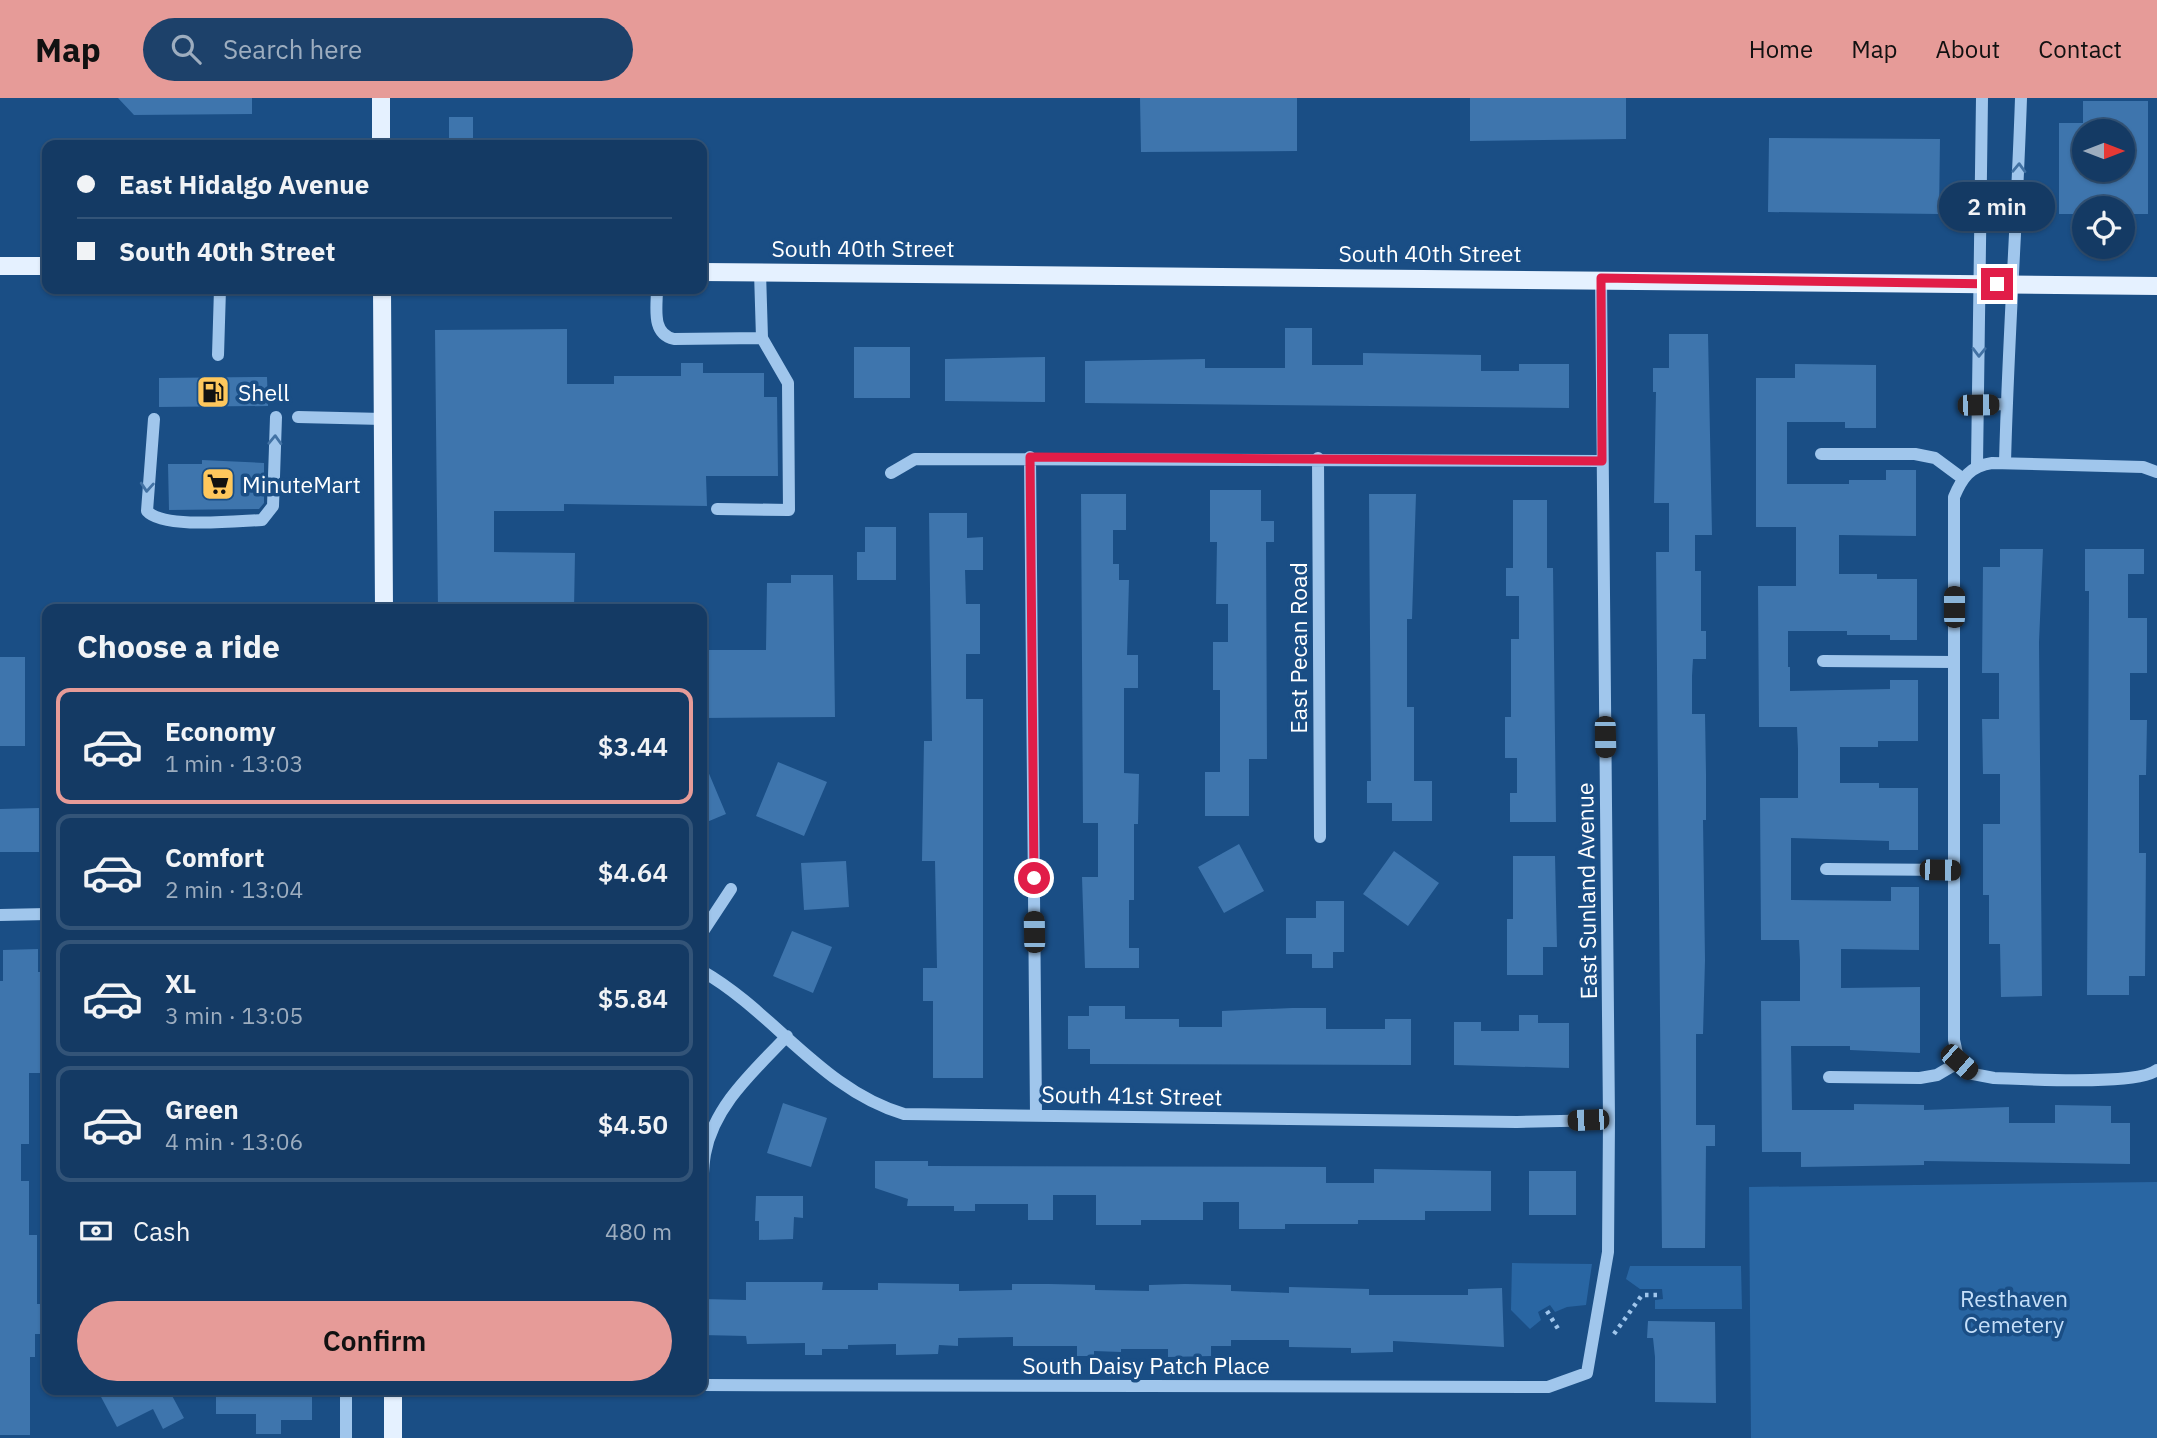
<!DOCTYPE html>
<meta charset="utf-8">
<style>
:root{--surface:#143a64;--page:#1d416a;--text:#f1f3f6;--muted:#9dadbf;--line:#335478;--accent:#e69b98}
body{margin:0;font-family:"IBM Plex Sans",sans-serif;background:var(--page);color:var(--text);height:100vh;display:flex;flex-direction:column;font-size:26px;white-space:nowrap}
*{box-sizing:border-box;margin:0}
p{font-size:23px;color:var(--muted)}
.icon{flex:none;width:38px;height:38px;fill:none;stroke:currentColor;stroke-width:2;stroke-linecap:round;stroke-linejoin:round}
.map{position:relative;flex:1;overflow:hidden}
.side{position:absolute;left:42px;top:506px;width:665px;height:791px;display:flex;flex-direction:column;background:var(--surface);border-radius:14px;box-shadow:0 2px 5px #0004,0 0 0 2px var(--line)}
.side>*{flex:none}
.guide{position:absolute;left:42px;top:42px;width:665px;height:154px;border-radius:14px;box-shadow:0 2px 5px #0004,0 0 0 2px var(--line);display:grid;align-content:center;height:154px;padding:0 35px;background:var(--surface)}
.needle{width:46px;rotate:90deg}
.buttons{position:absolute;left:2072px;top:21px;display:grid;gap:14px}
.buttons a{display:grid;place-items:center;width:63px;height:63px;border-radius:50%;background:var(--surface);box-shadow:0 2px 5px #0004,0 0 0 2px var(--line);font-size:35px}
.end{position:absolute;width:32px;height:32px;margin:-16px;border:9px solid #e11d48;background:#fff;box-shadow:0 0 0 4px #fff}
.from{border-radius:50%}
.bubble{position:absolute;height:49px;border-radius:24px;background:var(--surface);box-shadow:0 2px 5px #0004,0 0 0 2px var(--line);font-size:23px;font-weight:600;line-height:49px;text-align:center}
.car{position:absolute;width:21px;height:42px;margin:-21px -10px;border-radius:9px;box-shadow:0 0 5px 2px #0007;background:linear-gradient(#222 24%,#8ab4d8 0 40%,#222 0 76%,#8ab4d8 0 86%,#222 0)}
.guide b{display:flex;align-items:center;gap:24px;height:66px;font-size:26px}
.guide b+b{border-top:2px solid var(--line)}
.guide i{width:18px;height:18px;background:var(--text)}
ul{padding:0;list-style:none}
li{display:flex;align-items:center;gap:21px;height:116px;margin:0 14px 10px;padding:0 21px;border:4px solid var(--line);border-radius:14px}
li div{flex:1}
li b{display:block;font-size:26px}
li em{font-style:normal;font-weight:600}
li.selected{border-color:var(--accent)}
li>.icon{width:63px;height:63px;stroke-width:1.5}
h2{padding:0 35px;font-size:32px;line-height:84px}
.pay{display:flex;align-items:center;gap:18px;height:77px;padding:0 35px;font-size:26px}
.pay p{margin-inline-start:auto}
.action{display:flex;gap:14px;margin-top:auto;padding:14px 35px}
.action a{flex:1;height:80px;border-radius:42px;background:var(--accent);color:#111;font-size:28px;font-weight:600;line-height:80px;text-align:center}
header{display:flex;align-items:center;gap:42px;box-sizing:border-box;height:98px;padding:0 35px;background:var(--accent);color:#111}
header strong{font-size:33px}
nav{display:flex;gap:38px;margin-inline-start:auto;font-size:24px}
.search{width:490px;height:63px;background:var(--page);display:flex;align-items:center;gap:18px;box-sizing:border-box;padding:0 24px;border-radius:38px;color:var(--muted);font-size:26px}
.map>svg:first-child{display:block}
.green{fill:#2966a3}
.building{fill:#3e75ad;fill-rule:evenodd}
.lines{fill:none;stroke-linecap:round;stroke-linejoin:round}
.path{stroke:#a0c6ec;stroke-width:4.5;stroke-dasharray:3.5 5;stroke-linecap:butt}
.minor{stroke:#a0c6ec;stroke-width:12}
.major{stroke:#e5f1ff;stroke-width:18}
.oneway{stroke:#4272a4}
.route{stroke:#e11d48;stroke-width:9}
.labels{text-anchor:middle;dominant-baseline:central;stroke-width:7;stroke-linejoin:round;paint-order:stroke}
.street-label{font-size:23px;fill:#fff;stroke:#1a4e85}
.poi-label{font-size:23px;fill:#fff;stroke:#1a4e85;text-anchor:start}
.park-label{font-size:23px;fill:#c5dff9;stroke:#1a4e85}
</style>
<header>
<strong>Map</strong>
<div class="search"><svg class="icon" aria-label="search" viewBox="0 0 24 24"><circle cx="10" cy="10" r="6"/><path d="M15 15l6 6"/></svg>Search here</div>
<nav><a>Home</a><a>Map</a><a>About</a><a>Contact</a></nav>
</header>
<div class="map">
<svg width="2157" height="1340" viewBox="0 0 2157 1340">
<rect width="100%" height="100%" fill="#1a4e85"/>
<path class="green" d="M2157 1084V1340H1751L1749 1089Z
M1512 1165 1592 1166 1586 1207 1567 1209 1555 1214 1550 1207 1538 1214 1541 1222 1530 1231 1511 1212Z
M1630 1168H1741L1742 1211H1655V1202L1663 1201 1662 1191H1640L1626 1181Z"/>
<path class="building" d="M118 0H252V16L134 17Z
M1140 0H1297V53L1141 54Z
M1470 0H1626V41L1470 43Z
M2083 3H2148V116H2123V110H2084V116H2059V25H2083ZM2084 33H2123V72H2084Z
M449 19H473V47H449Z
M1769 40 1940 41 1939 116 1768 114Z
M1285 230H1312V267H1363V255L1481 257V273H1519V266H1569V310L1085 305V263L1205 261V270H1285Z
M567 231V286H614V278H681V265H703V275H764V299H777L778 378H706L707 408 564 406V413H494V454L575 455 574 511H438L435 232Z
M1669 236H1708L1712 437H1695V473H1701V533H1706V561H1693L1692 578V616H1705L1706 676V722H1703L1705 862 1703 936H1696V1027H1715V1048H1706L1705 1150H1662L1656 454H1669V405H1654L1656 294H1653V270H1669Z
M854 249H910V300H854Z
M1045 259V304L945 303V261Z
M1795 266 1876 267V330H1845V324H1787V386H1849V382H1886V372H1916V438L1839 437V476H1877V481H1917V542H1890V537H1847V533H1788V569H1790V593L1890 591V582H1918V643H1878V649H1840V685H1879V690H1918V752H1889V743L1791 740V802L1891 803V789H1919V852L1841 851V890L1920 889V955L1850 952V948H1791L1792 1012H1854V1006L1924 1007V1012L2009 1009V1025H2055V1007L2111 1008V1025H2130V1066L1924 1063V1067L1801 1069V1054H1762L1761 903H1800V862L1799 842H1761L1760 700H1798V651L1797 629H1759L1758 488H1796V429H1756V280H1795Z
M267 279 268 308 159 309V280Z
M202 362 264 365V405L259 411 169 412 168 366H202Z
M1210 392H1261V423H1274V444H1266L1267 661H1249V718H1205V674H1220V592H1213V544H1228V506H1216L1217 444H1210Z
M1081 396H1126V432H1113V466H1119V482H1129L1127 557H1138V590H1124V675L1139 676 1138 726H1134V802H1129V850H1139V870H1085L1082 779H1098V725H1083Z
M1369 396H1416L1412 521H1407V609H1414V683H1432V723H1392V705H1367V683H1371Z
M1513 402H1547V470H1553L1556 724H1510V695H1517V660H1505V619H1511V541H1519V498H1506V470H1513Z
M929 415H967V440L983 439V472H965L966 506H980V556H966V601H983V980H933V903H923V870H937L935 763H922L924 643H932Z
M865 429H896V482H857V454H865Z
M2000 451H2043L2039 544 2042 898 2001 899 2000 846H1989V797H1983V726H2000V676H1983L1982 621H1999V575H1982L1983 469H2000Z
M2085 451H2144V476H2128V520H2147V575H2130V622H2147L2146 677H2139V755H2146L2145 878H2129V897H2087L2089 493H2085Z
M791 477H833L835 619 702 620V552H766L767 485H791Z
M0 559H25V648H0Z
M702 659 726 716 702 726Z
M778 664 827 684 804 738 756 718Z
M39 710V754H0V711Z
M1239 746 1264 793 1224 815 1198 769Z
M1394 753 1439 785 1408 828 1363 796Z
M1513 758H1555L1557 849H1543V877H1507V821H1513Z
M846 763 849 809 804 812 801 765Z
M1316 803H1344V854H1333V870H1312V856H1286V820H1316Z
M792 833 832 849 813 895 773 878Z
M38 851V874H47V906H42V975H29V1046H21V1083H29V1137H37V1206H44V1236H35V1259H30V1337H0V883H3V852Z
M1089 908H1125V921H1179V929H1222V913L1292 910H1326V931H1385V921H1411V967L1090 966V951H1068V918H1089Z
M1519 917H1538V925H1569V970L1454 967V924H1481V933H1519Z
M783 1005 827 1020 811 1069 767 1055Z
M875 1063H928V1068L1326 1069V1085H1374V1071L1491 1073V1113H1425V1122H1358V1126H1285V1131H1239V1104H1203V1122H1141V1127H1096V1097H1053V1122H1028V1106H975V1113H954V1108H907L908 1101 875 1090Z
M1529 1073H1576V1117H1529Z
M756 1098H803V1120L794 1119 793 1141 759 1142V1123H755Z
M746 1184H823L822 1192H878V1185L959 1186V1193L1012 1192V1186H1049L1095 1187V1192L1149 1193V1187L1185 1186 1231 1187V1193L1289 1195V1189L1369 1191V1197H1468V1191L1502 1190 1504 1249 1393 1243V1254L1351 1255V1250L1289 1249V1242H1231V1248H1211V1258L1168 1259V1251H1121V1254L1094 1253V1258H1077V1248H1013V1239L958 1240V1248L939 1247 938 1256 896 1257V1246L848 1247V1251H822V1257H805V1245L747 1246 746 1238 702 1237V1201L746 1202Z
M1648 1223 1715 1224 1716 1305 1655 1304V1259L1653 1240H1647Z
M111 1292H169L184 1320 163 1331 153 1311 117 1329 100 1297Z
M216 1292H312V1322H281V1336H256V1316H216Z"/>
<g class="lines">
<path class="path" d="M1547 1213 1560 1234
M1614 1236 1642 1197H1659"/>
<path class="minor" d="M657 191C657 209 651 236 674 241L762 240
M218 257 220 191
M1978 307 2006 306
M298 319 383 321
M154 321 147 413C163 431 236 423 262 422L273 408 276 319
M1821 356H1915L1935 360 1962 380
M1030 359 1036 1016
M1318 360 1320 739
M2005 365C2008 243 2017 122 2021 0
M1977 367 1982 0
M891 375 915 361 1602 363
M717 411 789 412 788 285 762 240 760 174
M1823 563 1954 564
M1826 771 1954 772
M0 817 47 816
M702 835 731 791
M702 873C774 914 822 992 904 1016L1517 1024 1609 1022
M1959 964 1954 942V399C1962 380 1970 368 1992 365L2143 369 2157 374
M1959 964 1973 976 1994 980C2025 981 2137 988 2157 972
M1829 979 1920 980 1937 977 1959 964
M702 1152C703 1121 700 1086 705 1056 714 1007 755 972 787 938
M702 1287 1548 1289 1587 1275 1608 1154 1609 1022 1601 180
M346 1292V1340"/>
<path class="major" d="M381 0V47
M0 168H47
M702 174 2157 188
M382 191 384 511
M393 1292V1340"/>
</g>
<defs><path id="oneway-chevron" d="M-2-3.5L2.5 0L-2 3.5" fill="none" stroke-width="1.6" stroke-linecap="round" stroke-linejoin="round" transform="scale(1.75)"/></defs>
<g class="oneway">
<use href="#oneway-chevron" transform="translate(2019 70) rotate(-88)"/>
<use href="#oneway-chevron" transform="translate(1979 254) rotate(91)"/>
<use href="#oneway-chevron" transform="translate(275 342) rotate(-88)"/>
<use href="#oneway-chevron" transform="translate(147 389) rotate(94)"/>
</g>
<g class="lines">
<path class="route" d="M1034 780 1030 359 1602 363 1601 180 1997 186"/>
</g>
<defs>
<symbol id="fuel-square" viewBox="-11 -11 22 22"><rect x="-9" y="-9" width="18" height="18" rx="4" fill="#fec75c" stroke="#1a4e85"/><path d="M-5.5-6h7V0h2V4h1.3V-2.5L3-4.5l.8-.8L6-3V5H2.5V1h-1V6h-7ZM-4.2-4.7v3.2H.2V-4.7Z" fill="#111"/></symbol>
<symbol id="supermarket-square" viewBox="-11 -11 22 22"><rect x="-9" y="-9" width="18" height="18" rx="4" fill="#fec75c" stroke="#1a4e85"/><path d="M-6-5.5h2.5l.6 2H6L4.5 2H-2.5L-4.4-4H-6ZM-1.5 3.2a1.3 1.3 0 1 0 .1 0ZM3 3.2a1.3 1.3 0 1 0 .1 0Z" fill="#111"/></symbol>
</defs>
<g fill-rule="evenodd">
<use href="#fuel-square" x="194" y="275" width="38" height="38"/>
<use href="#supermarket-square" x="199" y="367" width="38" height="38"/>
</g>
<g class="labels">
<g class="street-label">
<text x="863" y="150">South 40th Street</text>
<text x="1430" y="155">South 40th Street</text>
<text transform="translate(1298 550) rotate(-90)">East Pecan Road</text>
<text transform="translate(1586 793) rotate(-91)">East Sunland Avenue</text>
<text transform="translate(1132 997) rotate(1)">South 41st Street</text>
<text x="1146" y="1267">South Daisy Patch Place</text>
</g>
<g class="poi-label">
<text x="238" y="294">Shell</text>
<text x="242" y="386">MinuteMart</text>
</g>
<g class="park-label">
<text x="2014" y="1200">Resthaven<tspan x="2014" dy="26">Cemetery</tspan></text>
</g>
</g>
</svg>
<div class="buttons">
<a><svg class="needle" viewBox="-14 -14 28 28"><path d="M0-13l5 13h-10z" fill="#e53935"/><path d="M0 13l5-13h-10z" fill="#9dadbf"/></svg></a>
<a><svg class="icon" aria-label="locate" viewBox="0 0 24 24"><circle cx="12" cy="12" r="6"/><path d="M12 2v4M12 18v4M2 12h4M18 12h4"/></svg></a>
</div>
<i class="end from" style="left:1034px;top:780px"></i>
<i class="end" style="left:1997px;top:186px"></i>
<div class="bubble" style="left:1939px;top:84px;width:116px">2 min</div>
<i class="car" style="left:1978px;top:307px;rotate:89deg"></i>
<i class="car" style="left:1954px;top:509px;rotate:0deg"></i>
<i class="car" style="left:1605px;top:639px;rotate:179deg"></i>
<i class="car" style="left:1940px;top:772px;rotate:91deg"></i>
<i class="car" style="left:1034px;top:834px;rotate:359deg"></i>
<i class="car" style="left:1959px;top:964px;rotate:131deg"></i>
<i class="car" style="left:1588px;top:1022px;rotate:268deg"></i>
<div class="guide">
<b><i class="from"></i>East Hidalgo Avenue</b>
<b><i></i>South 40th Street</b>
</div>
<section class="side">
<h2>Choose a ride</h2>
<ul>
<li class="selected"><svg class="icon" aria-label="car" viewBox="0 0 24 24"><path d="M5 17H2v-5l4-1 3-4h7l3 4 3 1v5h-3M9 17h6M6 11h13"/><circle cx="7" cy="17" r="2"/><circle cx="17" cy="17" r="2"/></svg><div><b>Economy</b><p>1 min · 13:03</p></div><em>$3.44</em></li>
<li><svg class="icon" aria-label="car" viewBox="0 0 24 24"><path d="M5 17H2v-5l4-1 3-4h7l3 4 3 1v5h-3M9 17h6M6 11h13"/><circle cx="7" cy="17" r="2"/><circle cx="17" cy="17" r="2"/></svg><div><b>Comfort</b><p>2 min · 13:04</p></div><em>$4.64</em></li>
<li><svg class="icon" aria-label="car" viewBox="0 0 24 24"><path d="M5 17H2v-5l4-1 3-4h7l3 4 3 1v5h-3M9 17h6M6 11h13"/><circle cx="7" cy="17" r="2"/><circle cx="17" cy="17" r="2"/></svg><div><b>XL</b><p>3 min · 13:05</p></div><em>$5.84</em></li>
<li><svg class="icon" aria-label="car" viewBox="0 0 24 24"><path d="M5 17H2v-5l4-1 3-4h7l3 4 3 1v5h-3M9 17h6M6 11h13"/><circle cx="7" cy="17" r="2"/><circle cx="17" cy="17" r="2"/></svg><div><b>Green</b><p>4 min · 13:06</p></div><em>$4.50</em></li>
</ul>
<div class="pay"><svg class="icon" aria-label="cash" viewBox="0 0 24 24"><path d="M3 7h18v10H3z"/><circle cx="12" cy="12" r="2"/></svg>Cash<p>480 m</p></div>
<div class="action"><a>Confirm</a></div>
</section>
</div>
